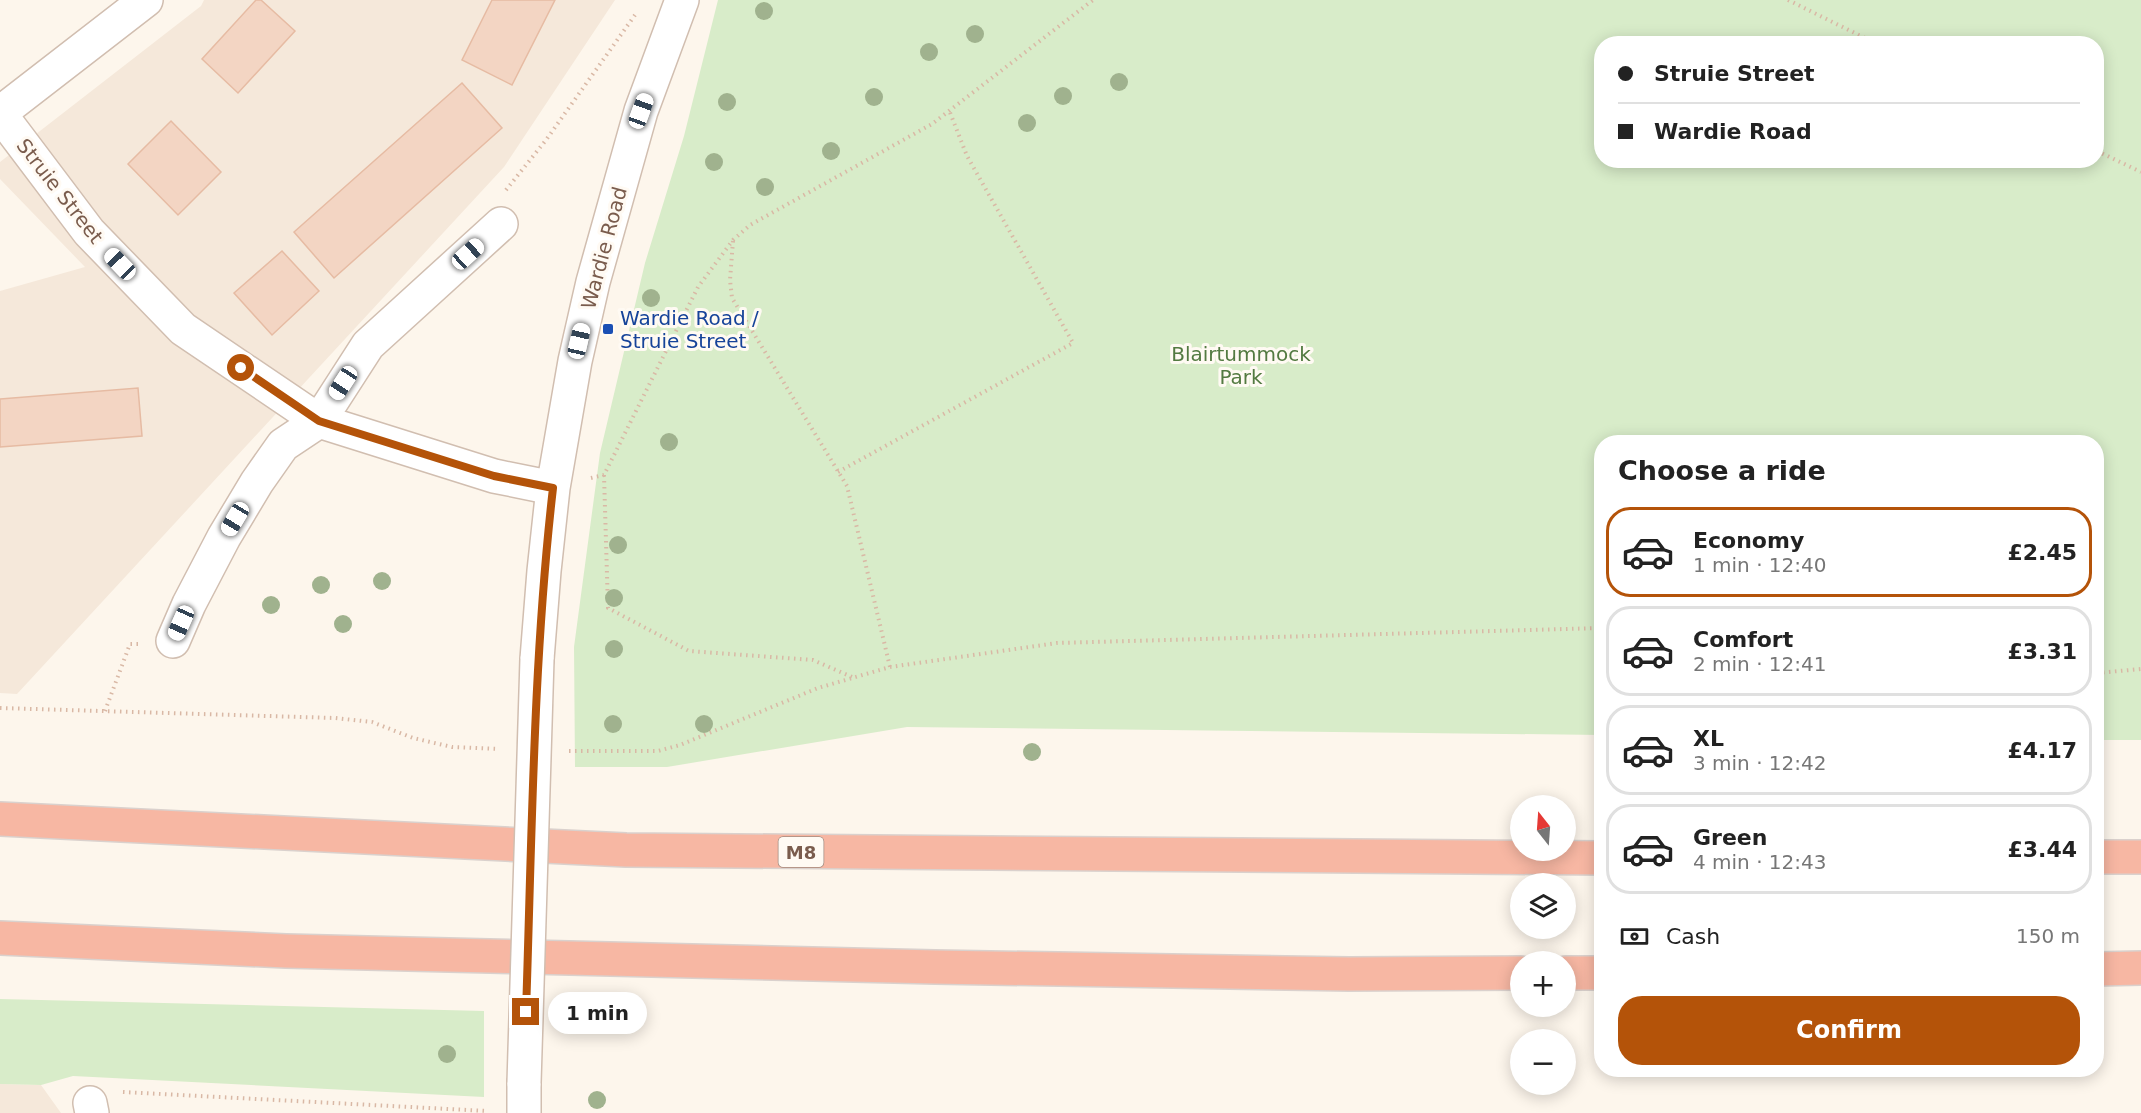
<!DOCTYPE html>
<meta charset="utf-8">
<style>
:root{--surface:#fff;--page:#f6f6f6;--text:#222;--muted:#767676;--line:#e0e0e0;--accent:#b45309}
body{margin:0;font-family:"DejaVu Sans",sans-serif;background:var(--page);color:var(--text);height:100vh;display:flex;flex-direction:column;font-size:22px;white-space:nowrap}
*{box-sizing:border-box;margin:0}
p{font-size:20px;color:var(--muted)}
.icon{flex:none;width:33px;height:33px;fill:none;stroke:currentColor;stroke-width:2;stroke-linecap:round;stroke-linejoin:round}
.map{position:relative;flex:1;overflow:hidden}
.panel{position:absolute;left:1594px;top:435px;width:510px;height:642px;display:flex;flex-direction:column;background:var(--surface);border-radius:24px;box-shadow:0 3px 15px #0003}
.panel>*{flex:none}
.banner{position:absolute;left:1594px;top:36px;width:510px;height:132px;border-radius:24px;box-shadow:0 3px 15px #0003;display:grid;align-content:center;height:132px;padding:0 24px;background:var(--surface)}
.needle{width:39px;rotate:343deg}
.controls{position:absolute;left:1510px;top:795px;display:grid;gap:12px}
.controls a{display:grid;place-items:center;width:66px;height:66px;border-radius:50%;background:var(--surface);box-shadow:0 3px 15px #0003;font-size:30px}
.end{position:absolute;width:27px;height:27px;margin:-14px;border:8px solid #b45309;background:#fff;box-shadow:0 0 0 3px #fff}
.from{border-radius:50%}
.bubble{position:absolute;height:42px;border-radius:21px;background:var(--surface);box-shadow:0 3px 15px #0003;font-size:20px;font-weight:700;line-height:42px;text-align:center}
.car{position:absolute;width:18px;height:36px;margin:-18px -9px;border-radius:8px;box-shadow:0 0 4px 2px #0007;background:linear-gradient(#fff 24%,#345 0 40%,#fff 0 76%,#345 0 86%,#fff 0)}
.banner b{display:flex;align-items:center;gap:21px;height:57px;font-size:22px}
.banner b+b{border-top:2px solid var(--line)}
.banner i{width:15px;height:15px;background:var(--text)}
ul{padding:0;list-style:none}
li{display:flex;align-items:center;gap:18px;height:90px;margin:0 12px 9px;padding:0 12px;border:3px solid var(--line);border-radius:24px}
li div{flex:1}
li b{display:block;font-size:22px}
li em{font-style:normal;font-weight:700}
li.on{border-color:var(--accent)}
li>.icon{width:54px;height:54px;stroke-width:1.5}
h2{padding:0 24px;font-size:27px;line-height:72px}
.pay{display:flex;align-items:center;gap:15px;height:66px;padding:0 24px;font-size:22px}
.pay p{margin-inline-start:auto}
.cta{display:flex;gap:12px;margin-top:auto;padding:12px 24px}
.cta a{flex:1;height:69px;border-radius:24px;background:var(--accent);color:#fff;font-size:24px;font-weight:700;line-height:69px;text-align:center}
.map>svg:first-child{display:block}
.residential{fill:#f5e8da}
.green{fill:#d8ecc9;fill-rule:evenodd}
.building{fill:#f3d5c3;stroke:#e6bba3;stroke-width:1.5}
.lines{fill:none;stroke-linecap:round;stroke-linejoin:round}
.minor-casing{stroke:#d1beb0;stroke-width:36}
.highway-casing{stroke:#dad1cd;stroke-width:36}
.path{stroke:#d9b8a5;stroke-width:4;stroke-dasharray:1.5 4.5;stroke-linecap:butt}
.minor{stroke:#fff;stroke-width:33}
.highway{stroke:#f7b7a3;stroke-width:33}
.minor-bridge-casing{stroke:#d1beb0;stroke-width:36;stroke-linecap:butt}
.minor-bridge{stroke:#fff;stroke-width:33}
.tree{fill:#a0b28e}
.route{stroke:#b45309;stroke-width:8}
.transit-dot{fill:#1a4fb4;stroke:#fffaf3;stroke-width:2}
.labels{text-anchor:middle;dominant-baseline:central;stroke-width:6;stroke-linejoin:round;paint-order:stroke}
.shield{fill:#fffaf3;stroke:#a28b7f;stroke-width:1.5}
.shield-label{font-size:18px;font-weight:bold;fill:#7a5c4d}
.street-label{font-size:20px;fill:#7a5c4d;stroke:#fffaf3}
.transit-label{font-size:20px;fill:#164399;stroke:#fffaf3;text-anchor:start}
.park-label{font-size:20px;fill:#537a41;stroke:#fffaf3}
</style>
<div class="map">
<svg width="2141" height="1113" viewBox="0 0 2141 1113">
<rect width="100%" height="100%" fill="#fdf6ec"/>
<path class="residential" d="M204 0H615L504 167 17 694 0 693V291L85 267 0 179V162L201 6Z
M0 1084 41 1085 61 1113H0Z"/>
<path class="green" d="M718 0H2141V740H2097V442H1602V735L907 727 667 767H575L574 647 600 453 645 263 684 136ZM1602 44H2097V160H1602Z
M0 999 484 1011V1097L73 1076 41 1085 0 1084Z"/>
<path class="building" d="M256 0H261L295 31 238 93 202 59Z
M492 0H555L512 85 462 60Z
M462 83 502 128 334 278 294 232Z
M171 121 221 172 178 215 128 164Z
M282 251 319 291 272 335 234 293Z
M138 388 142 436 0 447V399Z"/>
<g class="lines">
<defs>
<path id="minor" d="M0 113 146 0
M0 114 89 232 183 329 319 421 494 476 553 488
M173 641 189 604 224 537 257 482 283 445 319 421 368 345 501 224
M537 659 544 571 553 488 575 361 593 282 641 111 682 0
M90 1103 92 1113
M524 1113V1083"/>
<path id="highway" d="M0 819 626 850 1602 858
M2097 857H2141
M0 938 286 951 935 967 1349 974 1521 973
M2097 969 2141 968
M1566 973H1602"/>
</defs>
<use href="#minor" class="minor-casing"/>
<use href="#highway" class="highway-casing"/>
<path class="path" d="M1788 0 1877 44
M2097 151 2141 172
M506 190 546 140 635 15
M733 241 730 280 732 298 847 486 890 667
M838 472 1073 343 967 156 949 110
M604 475 608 608 689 651 813 660 852 677
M591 478 604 475 698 287 733 240 750 225 932 124 1093 0
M2097 673 2141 669
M0 708 335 718 372 722 413 738 452 747 499 749
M105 711 130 644H139
M569 751H658L680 745 818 688 890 667 1057 643 1602 628
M123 1092 487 1111"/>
<use href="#minor" class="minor"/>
<use href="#highway" class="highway"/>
<defs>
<path id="minor-bridge" d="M524 1083 537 659"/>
</defs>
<use href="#minor-bridge" class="minor-bridge-casing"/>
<use href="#minor-bridge" class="minor-bridge"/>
</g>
<g class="tree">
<circle cx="764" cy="11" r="9"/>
<circle cx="975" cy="34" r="9"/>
<circle cx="929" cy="52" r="9"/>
<circle cx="1119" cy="82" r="9"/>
<circle cx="1063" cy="96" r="9"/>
<circle cx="874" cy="97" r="9"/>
<circle cx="727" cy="102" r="9"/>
<circle cx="1027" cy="123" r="9"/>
<circle cx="831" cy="151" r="9"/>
<circle cx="714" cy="162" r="9"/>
<circle cx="765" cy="187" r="9"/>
<circle cx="651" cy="298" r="9"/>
<circle cx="669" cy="442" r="9"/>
<circle cx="618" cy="545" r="9"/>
<circle cx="382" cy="581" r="9"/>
<circle cx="321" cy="585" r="9"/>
<circle cx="614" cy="598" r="9"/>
<circle cx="271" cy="605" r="9"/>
<circle cx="343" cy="624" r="9"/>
<circle cx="614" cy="649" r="9"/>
<circle cx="613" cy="724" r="9"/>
<circle cx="704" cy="724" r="9"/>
<circle cx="1032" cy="752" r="9"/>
<circle cx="447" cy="1054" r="9"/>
<circle cx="597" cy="1100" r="9"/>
</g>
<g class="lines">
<path class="route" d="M241 368 319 421 494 476 553 488C533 662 532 837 526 1012"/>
</g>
<rect class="transit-dot" x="602" y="323" width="12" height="12" rx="3"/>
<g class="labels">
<rect class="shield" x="778.5" y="837" width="45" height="30" rx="4.5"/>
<g class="shield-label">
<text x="801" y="852">M8</text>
</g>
<g class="street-label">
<text transform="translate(60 191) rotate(52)">Struie Street</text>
<text transform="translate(604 248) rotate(-75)">Wardie Road</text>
</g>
<g class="transit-label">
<text x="620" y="318">Wardie Road /<tspan x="620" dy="23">Struie Street</tspan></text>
</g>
<g class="park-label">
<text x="1241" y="354">Blairtummock<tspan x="1241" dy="23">Park</tspan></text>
</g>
</g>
</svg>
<div class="controls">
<a><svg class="needle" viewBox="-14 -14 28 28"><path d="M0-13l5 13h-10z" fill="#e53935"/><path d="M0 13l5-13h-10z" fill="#767676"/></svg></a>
<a><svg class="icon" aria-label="layers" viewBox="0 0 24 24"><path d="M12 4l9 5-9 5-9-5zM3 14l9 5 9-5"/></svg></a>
<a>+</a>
<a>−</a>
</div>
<i class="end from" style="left:241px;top:368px"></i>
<i class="end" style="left:526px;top:1012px"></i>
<div class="bubble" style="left:548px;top:992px;width:99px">1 min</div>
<i class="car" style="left:641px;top:111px;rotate:20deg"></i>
<i class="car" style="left:468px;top:254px;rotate:48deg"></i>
<i class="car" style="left:120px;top:264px;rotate:316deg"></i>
<i class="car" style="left:579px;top:341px;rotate:13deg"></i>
<i class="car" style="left:343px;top:383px;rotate:213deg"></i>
<i class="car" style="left:235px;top:519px;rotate:211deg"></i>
<i class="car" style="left:181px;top:623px;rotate:204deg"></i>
<div class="banner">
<b><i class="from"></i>Struie Street</b>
<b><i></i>Wardie Road</b>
</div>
<section class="panel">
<h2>Choose a ride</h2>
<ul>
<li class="on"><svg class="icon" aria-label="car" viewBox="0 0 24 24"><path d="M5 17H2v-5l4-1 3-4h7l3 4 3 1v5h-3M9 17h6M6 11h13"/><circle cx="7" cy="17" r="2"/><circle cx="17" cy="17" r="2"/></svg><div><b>Economy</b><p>1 min · 12:40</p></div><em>£2.45</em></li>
<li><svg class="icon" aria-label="car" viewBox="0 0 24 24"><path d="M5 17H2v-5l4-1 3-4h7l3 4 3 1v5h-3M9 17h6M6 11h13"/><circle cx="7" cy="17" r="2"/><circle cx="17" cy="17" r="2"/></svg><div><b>Comfort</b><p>2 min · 12:41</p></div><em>£3.31</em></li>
<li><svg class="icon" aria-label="car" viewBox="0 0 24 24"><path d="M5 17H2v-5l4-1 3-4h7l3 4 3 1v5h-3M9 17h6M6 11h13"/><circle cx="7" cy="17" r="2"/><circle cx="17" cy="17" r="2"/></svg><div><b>XL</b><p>3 min · 12:42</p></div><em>£4.17</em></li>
<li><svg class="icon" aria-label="car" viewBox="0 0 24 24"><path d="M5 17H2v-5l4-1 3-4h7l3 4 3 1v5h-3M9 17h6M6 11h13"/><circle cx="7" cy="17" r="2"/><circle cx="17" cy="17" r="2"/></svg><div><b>Green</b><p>4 min · 12:43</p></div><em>£3.44</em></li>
</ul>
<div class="pay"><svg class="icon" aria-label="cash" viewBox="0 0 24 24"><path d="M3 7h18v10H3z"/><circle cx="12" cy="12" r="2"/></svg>Cash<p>150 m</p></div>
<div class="cta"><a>Confirm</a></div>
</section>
</div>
